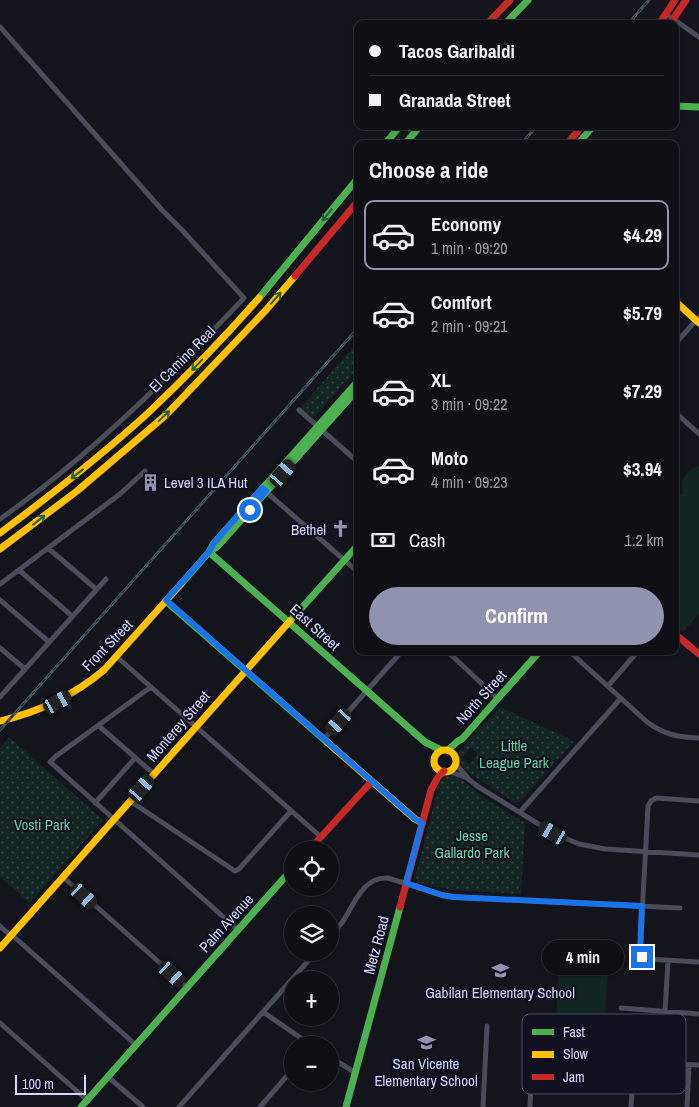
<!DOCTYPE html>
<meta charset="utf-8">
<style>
:root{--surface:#0f0f15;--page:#18181e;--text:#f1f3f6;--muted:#9b9ca0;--line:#2f2f34;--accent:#9093ac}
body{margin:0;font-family:"Archivo Narrow",sans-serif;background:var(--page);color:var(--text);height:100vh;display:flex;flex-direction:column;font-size:19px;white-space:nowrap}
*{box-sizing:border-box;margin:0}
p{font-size:16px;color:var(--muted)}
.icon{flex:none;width:28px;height:28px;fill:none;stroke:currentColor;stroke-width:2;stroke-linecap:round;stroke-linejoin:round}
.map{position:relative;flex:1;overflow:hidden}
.details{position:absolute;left:354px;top:140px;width:325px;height:515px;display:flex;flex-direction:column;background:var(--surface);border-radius:10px;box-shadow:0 1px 4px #0004,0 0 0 1px var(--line)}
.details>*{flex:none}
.top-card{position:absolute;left:354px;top:20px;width:325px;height:110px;border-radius:10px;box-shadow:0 1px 4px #0004,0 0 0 1px var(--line);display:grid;align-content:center;height:110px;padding:0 15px;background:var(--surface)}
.buttons{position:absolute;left:284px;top:841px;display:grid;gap:10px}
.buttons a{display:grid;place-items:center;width:55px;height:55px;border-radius:50%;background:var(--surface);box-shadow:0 1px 4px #0004,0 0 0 1px var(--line);font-size:25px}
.scale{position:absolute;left:15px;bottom:12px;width:71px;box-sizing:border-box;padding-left:5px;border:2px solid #d3d7f9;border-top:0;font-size:14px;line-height:18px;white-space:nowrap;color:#d3d7f9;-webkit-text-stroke:4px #10101f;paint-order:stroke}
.end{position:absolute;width:22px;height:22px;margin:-11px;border:6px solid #1a73e8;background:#fff;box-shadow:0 0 0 2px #fff}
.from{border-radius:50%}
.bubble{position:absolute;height:35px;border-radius:18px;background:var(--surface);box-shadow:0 1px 4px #0004,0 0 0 1px var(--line);font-size:16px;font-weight:700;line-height:35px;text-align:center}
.car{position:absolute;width:15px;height:30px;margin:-15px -8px;border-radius:6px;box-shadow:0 0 4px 1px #0007;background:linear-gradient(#222 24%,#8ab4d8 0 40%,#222 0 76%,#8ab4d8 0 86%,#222 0)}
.top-card b{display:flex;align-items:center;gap:18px;height:48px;font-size:19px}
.top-card b+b{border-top:1px solid var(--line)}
.top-card i{width:12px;height:12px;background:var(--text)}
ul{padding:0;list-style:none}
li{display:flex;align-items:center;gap:15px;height:70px;margin:0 10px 8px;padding:0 5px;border:2px solid transparent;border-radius:10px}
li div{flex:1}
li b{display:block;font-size:19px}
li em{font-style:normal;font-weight:700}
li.active{border-color:var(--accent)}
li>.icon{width:45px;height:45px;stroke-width:1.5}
h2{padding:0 15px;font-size:22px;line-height:60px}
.pay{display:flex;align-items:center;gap:12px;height:55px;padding:0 15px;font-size:19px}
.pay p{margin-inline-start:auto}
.cta{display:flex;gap:10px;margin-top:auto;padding:10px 15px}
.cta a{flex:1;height:58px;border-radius:30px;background:var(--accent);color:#fff;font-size:20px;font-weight:700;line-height:58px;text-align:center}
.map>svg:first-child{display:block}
.grass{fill:#132522}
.park{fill:url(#park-dots);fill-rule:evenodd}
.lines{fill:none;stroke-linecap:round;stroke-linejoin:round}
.street{stroke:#4a4c5a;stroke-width:5}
.fast{stroke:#4caf50;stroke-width:7}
.slow{stroke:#ffc107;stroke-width:7}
.jam{stroke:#c62828;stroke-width:7}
.rail-casing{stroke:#42565d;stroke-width:3}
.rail{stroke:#10101f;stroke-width:1;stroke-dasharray:4;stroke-linecap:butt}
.oneway{stroke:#2e6038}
.route{stroke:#1a73e8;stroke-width:6}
.labels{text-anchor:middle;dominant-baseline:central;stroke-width:4;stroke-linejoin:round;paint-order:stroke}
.street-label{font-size:15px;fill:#d3d7f9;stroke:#10101f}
.poi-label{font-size:15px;fill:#d3d7f9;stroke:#10101f}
.park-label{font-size:15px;fill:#6acf9f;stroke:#10101f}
.key{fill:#10101f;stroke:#4a4c60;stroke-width:1}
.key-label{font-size:14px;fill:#d3d7f9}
</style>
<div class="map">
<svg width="699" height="1107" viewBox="0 0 699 1107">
<defs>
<pattern id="park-dots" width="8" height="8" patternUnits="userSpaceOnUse" patternTransform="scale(1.25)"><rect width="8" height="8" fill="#132522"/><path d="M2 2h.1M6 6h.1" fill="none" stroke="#344443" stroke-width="1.8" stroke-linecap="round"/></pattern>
</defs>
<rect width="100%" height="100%" fill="#14141c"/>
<path class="grass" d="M699 466V614L683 632 675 625V512L680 506 675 501V490L683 495C679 482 684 470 699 466Z
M559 968 608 970 605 1018 556 1016Z"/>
<path class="park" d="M357 343V369L313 419 300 408Z
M500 707 574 741 519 803H515L468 772 462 767 460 763 458 755 459 751ZM471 748 478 754 469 764 462 757Z
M9 737 103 820 30 903 0 877V748Z
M446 776H454L460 779 488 800 525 823 521 894 451 890 418 882 415 878 436 796 438 784Z"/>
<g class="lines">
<path class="street" d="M666 14 699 37
M0 27 162 210 182 230 244 298C168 378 90 456 0 519
M675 344 699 317
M299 410 358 462
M675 412 699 434
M264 490 358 572
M48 548 96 589
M19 570 72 616
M0 584 120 494 145 471
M0 600 49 642
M0 648 25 669
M447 651 498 699
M569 651 647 722C665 735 677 737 699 738
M117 657 321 837
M608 686 638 651
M151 687 56 756 50 762 238 930
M0 697 106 579
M99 726 154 774
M324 739 402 651
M455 763 467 777
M448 771 467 778 477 786 553 833 579 844 605 849 699 855
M130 801 235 871 239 869 291 811
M699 801 656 798 651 801 648 806 640 952 642 957 647 959 699 962
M95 803 135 758
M520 812 621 698
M63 877 187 987
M0 926 11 936
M12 935 136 1045
M330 937C335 931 341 925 345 918 355 901 365 876 388 878L442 895 453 897 680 908
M621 1008 699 1014
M263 1012 311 1045
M665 1012 668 961
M0 1023 87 1100
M330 1057 356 1073
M108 1077 143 1107
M179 1107 316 952
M260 1107 292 1070
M483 1107 487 1026
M530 1107 534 1026
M631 1107 634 1063 699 1065
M687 1107 689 1065"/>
<path class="fast" d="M505 24 528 0
M675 106 699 107
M385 144 400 126
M405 144 420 126
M578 144 593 126
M259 298 358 178
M209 552 425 742 441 750
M210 552 218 546 358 389
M181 584 209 552 214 543 358 381
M166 601 327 742
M290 621 358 545
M448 750 458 741 462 739 540 651
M81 1107 292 869
M346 1107 400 907"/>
<path class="slow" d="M675 301 699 323
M0 533C51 495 101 456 148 413 187 376 224 338 259 298
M0 549 77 491 166 415 266 310 295 276
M0 721C39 712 73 696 104 670L181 584
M327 742 415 819 422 823
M434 761a11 11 0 1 1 22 0a11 11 0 1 1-22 0Z
M0 948 290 621"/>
<path class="jam" d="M487 24 510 0
M659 24 675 0
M670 24 686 0
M567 144 582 126
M295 276 358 201
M675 634 699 654
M309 850 372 781
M400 907 431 790 438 777 444 771"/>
<defs>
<path id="rail" d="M628 24 649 0
M521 144 537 126
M0 730 358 328"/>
</defs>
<use href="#rail" class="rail-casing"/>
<use href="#rail" class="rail"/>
</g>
<defs><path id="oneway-shaft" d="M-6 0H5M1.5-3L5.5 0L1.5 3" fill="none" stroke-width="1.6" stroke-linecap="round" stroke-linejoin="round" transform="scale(1.25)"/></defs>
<g class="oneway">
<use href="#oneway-shaft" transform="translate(327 215) rotate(129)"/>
<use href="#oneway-shaft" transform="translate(276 298) rotate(-49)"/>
<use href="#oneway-shaft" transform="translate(197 365) rotate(134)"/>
<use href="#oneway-shaft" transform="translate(164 416) rotate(-43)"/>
<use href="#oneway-shaft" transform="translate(77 474) rotate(142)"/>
<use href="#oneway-shaft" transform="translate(39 520) rotate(-38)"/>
</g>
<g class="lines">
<path class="route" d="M250 510 266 491 262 488 214 543 209 552 166 600 415 819 422 823 406 883 442 895 453 897 642 906 640 952 642 957"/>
</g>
<defs>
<symbol id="building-bare" viewBox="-9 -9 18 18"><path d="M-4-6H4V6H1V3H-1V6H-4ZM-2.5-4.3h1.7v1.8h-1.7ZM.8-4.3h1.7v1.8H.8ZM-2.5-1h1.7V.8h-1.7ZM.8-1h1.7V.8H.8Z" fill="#9093ac" stroke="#10101f" stroke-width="2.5" paint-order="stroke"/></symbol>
<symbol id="church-bare" viewBox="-9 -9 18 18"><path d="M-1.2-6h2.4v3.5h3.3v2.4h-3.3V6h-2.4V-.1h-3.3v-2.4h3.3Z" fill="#9093ac" stroke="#10101f" stroke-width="2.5" paint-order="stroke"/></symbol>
<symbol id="school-bare" viewBox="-9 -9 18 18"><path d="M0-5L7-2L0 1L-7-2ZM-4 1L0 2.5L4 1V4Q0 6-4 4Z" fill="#9093ac" stroke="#10101f" stroke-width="2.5" paint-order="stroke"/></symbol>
</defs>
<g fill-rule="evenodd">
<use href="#building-bare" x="138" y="470" width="25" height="25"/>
<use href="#church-bare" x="328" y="516" width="25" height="25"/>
<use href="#school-bare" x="488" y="958" width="25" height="25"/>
<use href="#school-bare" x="414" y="1030" width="25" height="25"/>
</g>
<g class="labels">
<g class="street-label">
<text transform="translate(182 359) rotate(-45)">El Camino Real</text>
<text transform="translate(315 627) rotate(42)">East Street</text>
<text transform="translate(107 645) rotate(-46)">Front Street</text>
<text transform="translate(481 697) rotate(-48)">North Street</text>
<text transform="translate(178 726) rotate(-49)">Monterey Street</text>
<text transform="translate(226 923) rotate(-48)">Palm Avenue</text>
<text transform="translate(376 945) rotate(-75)">Metz Road</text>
</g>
<g class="poi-label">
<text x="164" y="482" text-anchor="start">Level 3 ILA Hut</text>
<text x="326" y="529" text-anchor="end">Bethel</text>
<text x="500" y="992">Gabilan Elementary School</text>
<text x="426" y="1063">San Vicente<tspan x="426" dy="17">Elementary School</tspan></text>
</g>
<g class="park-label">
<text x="514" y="745">Little<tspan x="514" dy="17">League Park</tspan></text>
<text x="42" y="824">Vosti Park</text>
<text x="472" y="835">Jesse<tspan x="472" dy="17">Gallardo Park</tspan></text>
</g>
</g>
<rect x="522" y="1014" width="164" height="80" rx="8" class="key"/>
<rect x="532" y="1029" width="22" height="6" fill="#4caf50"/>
<rect x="532" y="1051" width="22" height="7" fill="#ffc107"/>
<rect x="532" y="1074" width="22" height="6" fill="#c62828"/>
<g class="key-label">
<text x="563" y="1037">Fast</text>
<text x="563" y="1059">Slow</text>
<text x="563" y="1082">Jam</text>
</g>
</svg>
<div class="buttons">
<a><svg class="icon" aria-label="locate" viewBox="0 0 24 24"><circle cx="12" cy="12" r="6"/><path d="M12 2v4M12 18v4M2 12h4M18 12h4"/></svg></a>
<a><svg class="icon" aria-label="layers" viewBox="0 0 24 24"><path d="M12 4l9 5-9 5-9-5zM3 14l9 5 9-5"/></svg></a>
<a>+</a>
<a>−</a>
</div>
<div class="scale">100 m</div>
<i class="end from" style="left:250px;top:510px"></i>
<i class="end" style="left:642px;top:957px"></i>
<div class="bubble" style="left:542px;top:940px;width:82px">4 min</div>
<i class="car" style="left:283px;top:473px;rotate:41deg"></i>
<i class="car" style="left:58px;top:702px;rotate:61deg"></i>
<i class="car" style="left:339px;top:722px;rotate:222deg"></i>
<i class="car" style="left:142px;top:788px;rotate:41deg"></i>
<i class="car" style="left:553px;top:833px;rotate:300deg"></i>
<i class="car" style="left:84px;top:896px;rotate:132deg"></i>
<i class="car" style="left:172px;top:974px;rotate:132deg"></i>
<div class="top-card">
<b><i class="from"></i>Tacos Garibaldi</b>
<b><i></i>Granada Street</b>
</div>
<section class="details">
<h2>Choose a ride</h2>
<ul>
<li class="active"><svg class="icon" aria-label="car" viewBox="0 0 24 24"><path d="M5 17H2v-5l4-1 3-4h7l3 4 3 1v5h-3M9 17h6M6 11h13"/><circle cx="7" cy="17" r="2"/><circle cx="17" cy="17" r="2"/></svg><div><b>Economy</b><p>1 min · 09:20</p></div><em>$4.29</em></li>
<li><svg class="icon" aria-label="car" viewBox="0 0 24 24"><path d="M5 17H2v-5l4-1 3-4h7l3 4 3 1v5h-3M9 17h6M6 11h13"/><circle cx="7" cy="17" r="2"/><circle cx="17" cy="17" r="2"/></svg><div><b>Comfort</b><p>2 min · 09:21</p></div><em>$5.79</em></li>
<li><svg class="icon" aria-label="car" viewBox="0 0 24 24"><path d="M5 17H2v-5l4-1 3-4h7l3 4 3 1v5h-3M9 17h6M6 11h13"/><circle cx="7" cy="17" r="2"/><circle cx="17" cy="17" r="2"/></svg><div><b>XL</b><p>3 min · 09:22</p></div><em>$7.29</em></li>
<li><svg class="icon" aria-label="car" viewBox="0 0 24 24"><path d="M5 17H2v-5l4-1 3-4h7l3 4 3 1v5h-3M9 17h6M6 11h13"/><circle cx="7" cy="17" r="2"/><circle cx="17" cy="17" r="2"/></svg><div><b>Moto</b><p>4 min · 09:23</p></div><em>$3.94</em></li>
</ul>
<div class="pay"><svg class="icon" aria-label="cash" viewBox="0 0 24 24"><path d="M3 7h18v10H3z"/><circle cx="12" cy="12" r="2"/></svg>Cash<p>1.2 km</p></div>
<div class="cta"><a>Confirm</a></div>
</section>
</div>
